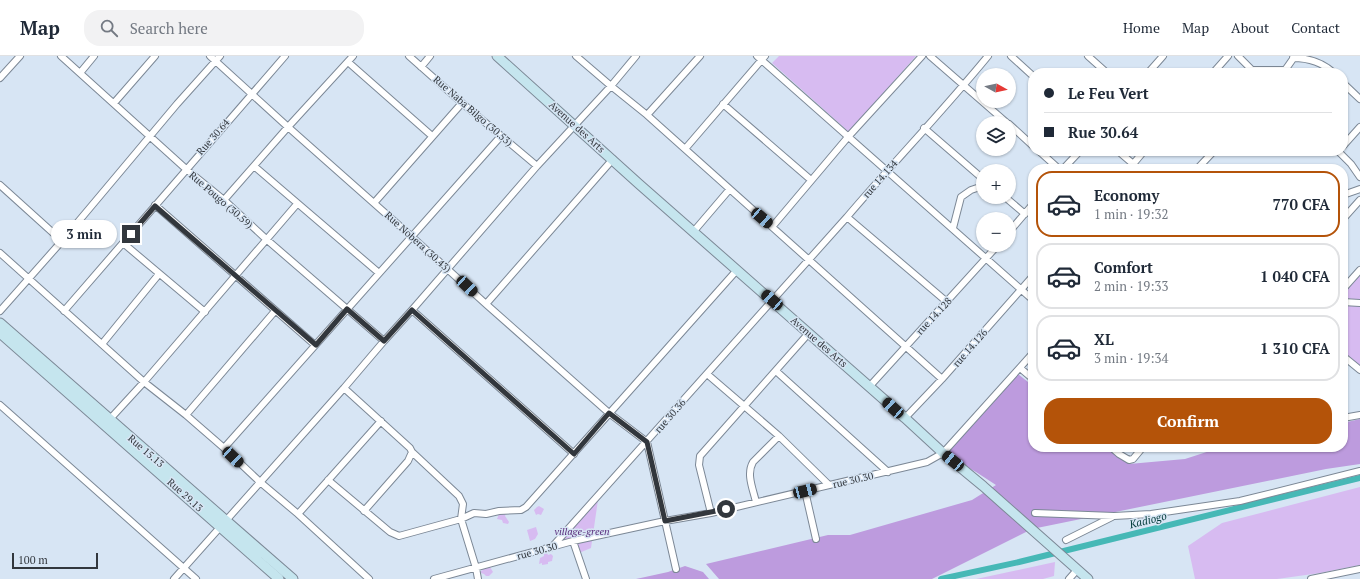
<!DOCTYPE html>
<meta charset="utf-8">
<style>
:root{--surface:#fff;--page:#f2f2f3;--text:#1f2937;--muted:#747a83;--line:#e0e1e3;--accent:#b45309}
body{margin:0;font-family:"PT Serif",serif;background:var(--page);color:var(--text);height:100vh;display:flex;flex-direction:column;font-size:15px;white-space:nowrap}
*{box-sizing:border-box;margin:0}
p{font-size:13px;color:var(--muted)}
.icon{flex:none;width:22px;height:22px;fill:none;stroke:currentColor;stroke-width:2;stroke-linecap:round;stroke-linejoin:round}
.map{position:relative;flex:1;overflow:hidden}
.drawer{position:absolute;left:1028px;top:108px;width:320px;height:288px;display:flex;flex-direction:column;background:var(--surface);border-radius:16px;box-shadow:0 1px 3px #0004}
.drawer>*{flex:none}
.hud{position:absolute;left:1028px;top:12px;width:320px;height:88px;border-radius:16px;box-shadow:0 1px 3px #0004;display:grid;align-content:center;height:88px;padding:0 16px;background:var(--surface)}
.needle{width:26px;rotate:98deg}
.controls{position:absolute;left:976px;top:12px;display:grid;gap:8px}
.controls a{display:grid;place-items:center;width:40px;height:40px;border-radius:50%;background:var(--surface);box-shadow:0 1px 3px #0004;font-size:20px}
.scale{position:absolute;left:12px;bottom:10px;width:86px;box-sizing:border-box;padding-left:4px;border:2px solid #32373d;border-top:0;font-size:11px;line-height:14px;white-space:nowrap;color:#32373d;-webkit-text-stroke:3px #d7e5f4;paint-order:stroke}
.end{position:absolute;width:18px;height:18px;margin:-9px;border:5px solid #32373d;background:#fff;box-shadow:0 0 0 2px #fff}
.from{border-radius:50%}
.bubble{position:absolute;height:28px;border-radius:14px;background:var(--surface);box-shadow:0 1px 3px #0004;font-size:13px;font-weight:700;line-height:28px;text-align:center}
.car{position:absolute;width:12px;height:24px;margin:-12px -6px;border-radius:5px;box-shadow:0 0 3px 1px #0007;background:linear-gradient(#222 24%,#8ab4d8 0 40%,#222 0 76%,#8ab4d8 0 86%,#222 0)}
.hud b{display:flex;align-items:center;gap:14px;height:38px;font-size:15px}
.hud b+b{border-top:1px solid var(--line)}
.hud i{width:10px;height:10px;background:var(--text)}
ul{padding:7px 0 0;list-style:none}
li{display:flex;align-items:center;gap:12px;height:66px;margin:0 8px 6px;padding:0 8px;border:2px solid var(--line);border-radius:16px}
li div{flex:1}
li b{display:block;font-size:15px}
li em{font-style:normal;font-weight:700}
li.on{border-color:var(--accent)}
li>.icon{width:36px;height:36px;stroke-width:1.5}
.button{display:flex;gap:8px;margin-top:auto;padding:8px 16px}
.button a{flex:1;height:46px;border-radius:16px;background:var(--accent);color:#fff;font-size:16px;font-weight:700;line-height:46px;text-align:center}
header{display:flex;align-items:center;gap:24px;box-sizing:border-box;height:56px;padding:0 20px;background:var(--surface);border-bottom:1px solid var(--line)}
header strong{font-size:19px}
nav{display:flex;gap:22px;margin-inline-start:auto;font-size:14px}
.search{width:280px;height:36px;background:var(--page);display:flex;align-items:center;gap:10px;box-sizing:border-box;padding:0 14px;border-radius:16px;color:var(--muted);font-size:15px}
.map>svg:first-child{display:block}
.green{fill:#d7bbf1}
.forest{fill:#bd9bde}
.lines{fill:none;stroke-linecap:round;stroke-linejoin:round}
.canal{stroke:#46b8b6;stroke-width:6}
.street-casing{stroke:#7c8896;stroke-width:8}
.secondary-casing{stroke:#7c8896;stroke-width:11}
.street{stroke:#fff;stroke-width:6}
.secondary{stroke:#c5e5ee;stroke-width:9}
.route{stroke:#32373d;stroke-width:5}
.labels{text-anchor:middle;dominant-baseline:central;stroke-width:3;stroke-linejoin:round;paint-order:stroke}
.street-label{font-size:10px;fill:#32373d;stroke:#d7e5f4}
.park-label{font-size:10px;font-style:italic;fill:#582b7a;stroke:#d7e5f4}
.water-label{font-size:11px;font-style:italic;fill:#043c3b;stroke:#d7e5f4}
</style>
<header>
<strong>Map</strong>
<div class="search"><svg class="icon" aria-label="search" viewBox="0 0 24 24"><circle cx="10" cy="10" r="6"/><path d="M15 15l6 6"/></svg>Search here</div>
<nav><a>Home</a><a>Map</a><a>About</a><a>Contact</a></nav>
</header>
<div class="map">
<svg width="1360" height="523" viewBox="0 0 1360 523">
<rect width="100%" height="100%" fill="#d7e5f4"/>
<path class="green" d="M779 0H916L849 76 772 7Z
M1360 215V312L1343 298V234Z
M1360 431V509L1320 517 1277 523H1195L1188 490 1222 467Z
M595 444H598L591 492 579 497 575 482 558 487Z
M539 450 544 453 541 459 538 458 536 459 534 454 537 451Z
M506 457 505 460 509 466 508 468 503 467 502 464 497 463 499 458Z
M536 471 538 478 535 483 530 485 527 474Z
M547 497 548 499 551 498 553 500 552 505 548 506V508L542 509V507L539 508 540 502 544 500V498Z
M1055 506 1054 520 1043 523H976Z
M487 511 488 512 490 511 493 516 489 520H486L484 518 481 517V515L483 514 482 512Z"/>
<path class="forest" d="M1018 318 1033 330V391H1107L1129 408 1185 403 1222 391H1343V367L1360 363V408L1326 413 1032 473 932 523H719L706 508 828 479H850L972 444 996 429 976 416 946 399Z
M685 510 703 516 709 523H636L668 516Z"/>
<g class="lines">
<path class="canal" d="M941 523 1019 506 1360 422"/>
<defs>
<path id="street" d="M61 0 186 113 224 144 266 183 384 285
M210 0 288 71 411 180 487 249 609 357 647 386 676 513
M409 0 462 47 537 110
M576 0 611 30 647 59 942 323
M757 0 1033 244
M930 0 1007 67
M1011 0 1033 20
M1088 0 1107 17
M1238 0 1254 16
M1293 2C1309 2 1322 6 1334 17
M348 6 432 80
M421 11 430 0
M1253 14H1284
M80 17 94 0
M1148 17 1163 0
M1213 17 1228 0
M1283 17 1295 0
M0 22 20 0
M1343 27 1360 43
M114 47 155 0
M723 48 811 124
M647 59 700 0
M1009 68 1033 90
M924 72 983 123
M1343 90 1360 71
M685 93 765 0
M1039 95 1059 113
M1118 95 1139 113
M1338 95 1351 108 1360 121
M254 110 379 217
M1063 113 1080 95
M1129 113 1144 95
M1197 113 1214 95
M0 129 62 185
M1343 139 1360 133
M1005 141 1025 158
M224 144 288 71 353 0
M374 147 462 47
M155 149 315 289
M847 161 947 246
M1343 163 1360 144
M772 171 848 81 922 0
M953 172 961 141 971 134 983 130
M694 175 729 134
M1009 176 1033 148
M123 187 205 256
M0 197 144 326 186 359 224 392 260 426 298 458 369 523
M1343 233 1360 214
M1343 246 1360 247
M486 248 613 103
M412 254 574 398
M0 255 62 185 177 48 220 0
M64 255 285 0
M102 288 159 218
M1343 300 1360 314
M1020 312 1033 323
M776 315 888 416
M707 318 779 380 829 429
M869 331 998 189
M344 332 410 392 412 396 459 440 463 448 461 463 476 512 478 523
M0 349 196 523
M186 359 275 255
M905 362 942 323 1033 220
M1343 362 1360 359
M110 363 144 326 297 148
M1111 391 1119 398 1129 404 1133 403 1143 391
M224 392 501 80
M328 424 390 476 399 480 461 463 474 457 486 458 499 455 521 454 526 451 737 214
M805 435 816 483
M756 446C753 433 746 418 753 406L779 380
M364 455 408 405 412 396
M711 457 699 409 700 400 808 278
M1035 457 1114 460 1151 458 1240 445 1360 415
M298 458 381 365
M1066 484 1112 461
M573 485 586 523
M552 491 847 161C893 107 943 55 988 0
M174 523 344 332 384 285 412 254 537 110 611 30 636 0
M434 523 573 485 665 465 711 457 927 406 943 397 1033 297
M1069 523 1077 514
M1311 523 1360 513"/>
<path id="secondary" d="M497 0 639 128 905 362 943 397 983 430 1088 523
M0 267 293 523
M0 277 279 523"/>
</defs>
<use href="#street" class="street-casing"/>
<use href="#secondary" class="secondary-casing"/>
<use href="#street" class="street"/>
<use href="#secondary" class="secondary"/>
</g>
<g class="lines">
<path class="route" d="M131 178 155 150 316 289 347 253 384 285 412 254 574 398 609 357 647 386 665 465 726 453"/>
</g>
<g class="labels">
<g class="street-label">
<text transform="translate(473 55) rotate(41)">Rue Naba Bilgo (30.53)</text>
<text transform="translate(577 71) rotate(42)">Avenue des Arts</text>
<text transform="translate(213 81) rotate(-49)">Rue 30.64</text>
<text transform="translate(880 123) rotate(-49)">rue 14.134</text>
<text transform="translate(221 144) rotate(41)">Rue Pougo (30.59)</text>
<text transform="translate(418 186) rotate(42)">Rue Nobera (30.43)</text>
<text transform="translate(934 260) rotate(-47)">rue 14.128</text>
<text transform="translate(819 286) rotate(41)">Avenue des Arts</text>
<text transform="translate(970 292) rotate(-49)">rue 14.126</text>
<text transform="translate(670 360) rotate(-49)">rue 30.36</text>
<text transform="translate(146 395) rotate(41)">Rue 15.13</text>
<text transform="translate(853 424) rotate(-13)">rue 30.30</text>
<text transform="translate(185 439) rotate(42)">Rue 29.13</text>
<text transform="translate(537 495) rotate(-15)">rue 30.30</text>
</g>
<g class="park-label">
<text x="582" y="475">village-green</text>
</g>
<g class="water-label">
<text transform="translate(1148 464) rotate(-14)">Kadiogo</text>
</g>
</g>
</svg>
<div class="controls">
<a><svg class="needle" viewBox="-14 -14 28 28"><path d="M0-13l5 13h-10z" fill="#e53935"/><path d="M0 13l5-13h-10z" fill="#747a83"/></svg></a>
<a><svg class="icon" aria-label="layers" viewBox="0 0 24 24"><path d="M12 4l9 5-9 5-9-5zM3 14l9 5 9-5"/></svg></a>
<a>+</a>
<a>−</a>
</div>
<div class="scale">100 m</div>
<i class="end from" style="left:726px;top:453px"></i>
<i class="end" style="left:131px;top:178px"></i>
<div class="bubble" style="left:51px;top:164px;width:66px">3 min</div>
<i class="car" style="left:762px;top:162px;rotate:131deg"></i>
<i class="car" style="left:467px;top:230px;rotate:133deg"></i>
<i class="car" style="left:772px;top:244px;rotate:311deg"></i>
<i class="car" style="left:893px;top:352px;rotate:312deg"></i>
<i class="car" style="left:233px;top:401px;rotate:133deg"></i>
<i class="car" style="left:953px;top:405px;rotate:309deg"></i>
<i class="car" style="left:805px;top:435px;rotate:76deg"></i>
<div class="hud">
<b><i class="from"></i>Le Feu Vert</b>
<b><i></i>Rue 30.64</b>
</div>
<section class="drawer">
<ul>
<li class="on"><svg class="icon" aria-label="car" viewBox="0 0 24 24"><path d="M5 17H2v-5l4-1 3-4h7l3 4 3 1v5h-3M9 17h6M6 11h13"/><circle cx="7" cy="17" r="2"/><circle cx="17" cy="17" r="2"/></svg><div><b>Economy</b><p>1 min · 19:32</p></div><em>770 CFA</em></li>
<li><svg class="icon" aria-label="car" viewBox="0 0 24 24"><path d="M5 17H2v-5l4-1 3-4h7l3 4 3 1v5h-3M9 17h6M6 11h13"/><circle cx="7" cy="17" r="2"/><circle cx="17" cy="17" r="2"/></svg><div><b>Comfort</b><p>2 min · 19:33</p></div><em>1 040 CFA</em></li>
<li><svg class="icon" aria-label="car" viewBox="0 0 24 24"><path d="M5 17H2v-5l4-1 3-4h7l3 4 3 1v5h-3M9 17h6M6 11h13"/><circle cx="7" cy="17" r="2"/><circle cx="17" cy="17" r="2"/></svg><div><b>XL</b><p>3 min · 19:34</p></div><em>1 310 CFA</em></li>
</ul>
<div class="button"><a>Confirm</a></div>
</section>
</div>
